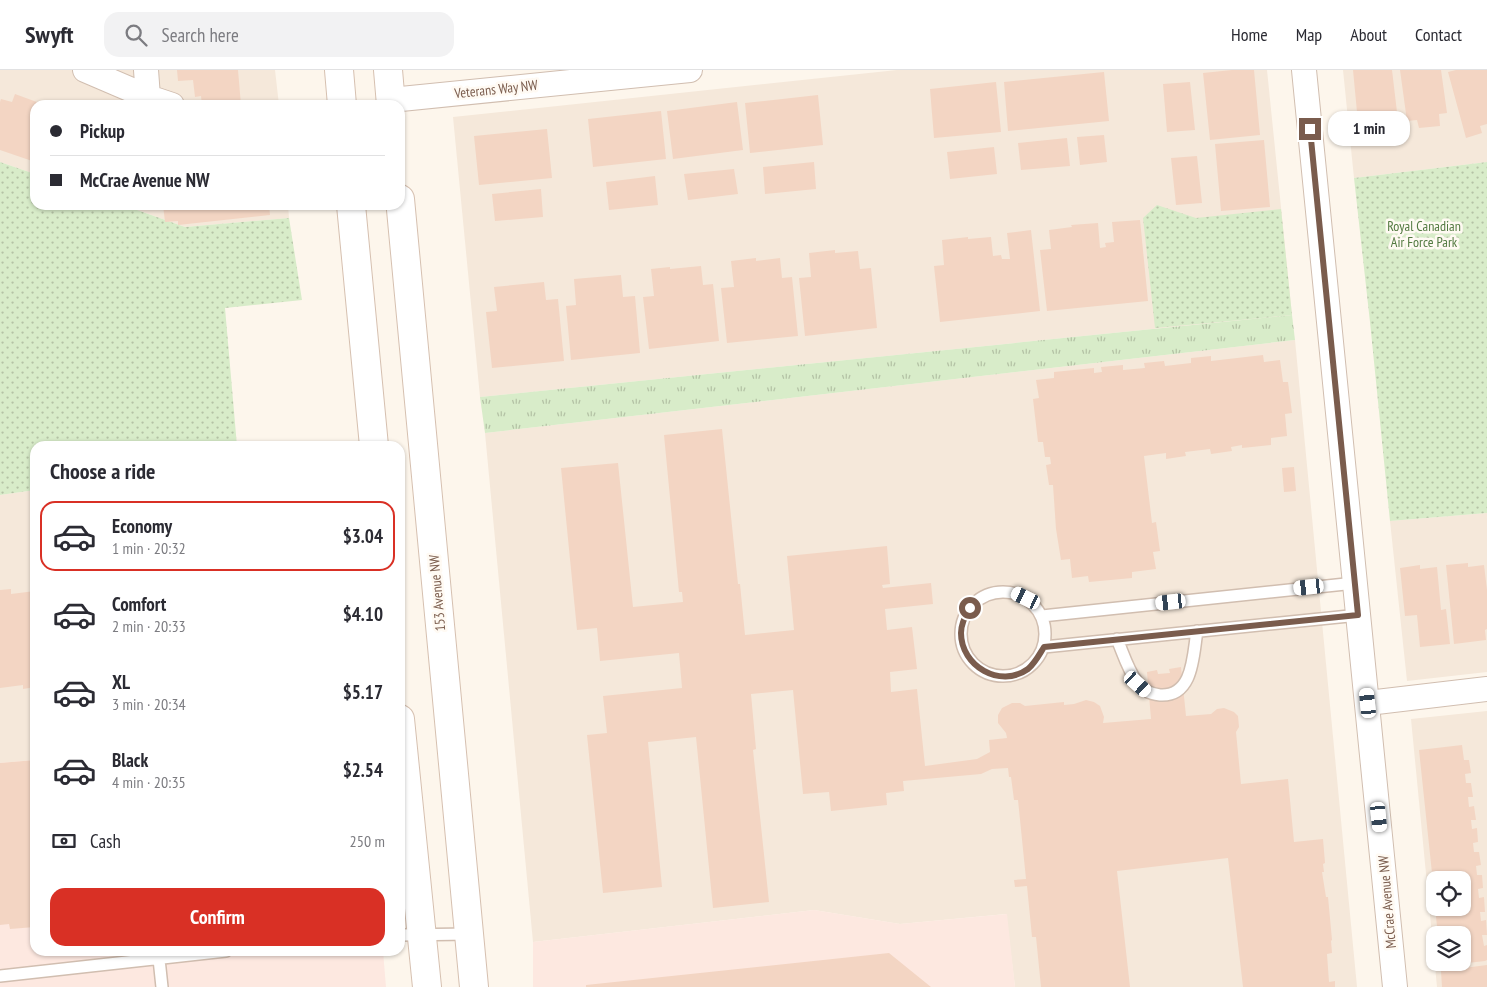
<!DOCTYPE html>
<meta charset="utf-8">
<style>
:root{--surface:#fff;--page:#f2f2f3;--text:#2b2b33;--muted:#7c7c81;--line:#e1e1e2;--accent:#d93025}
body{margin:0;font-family:"PT Sans Narrow",sans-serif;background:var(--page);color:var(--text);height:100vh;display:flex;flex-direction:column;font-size:19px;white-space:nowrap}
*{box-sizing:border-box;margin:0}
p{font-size:16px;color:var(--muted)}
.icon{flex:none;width:28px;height:28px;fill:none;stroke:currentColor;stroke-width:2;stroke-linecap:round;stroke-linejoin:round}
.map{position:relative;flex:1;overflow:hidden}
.details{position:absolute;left:30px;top:371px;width:375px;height:515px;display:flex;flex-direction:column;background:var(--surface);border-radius:15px;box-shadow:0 1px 4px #0004}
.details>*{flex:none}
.guide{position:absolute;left:30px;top:30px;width:375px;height:110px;border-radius:15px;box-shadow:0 1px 4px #0004;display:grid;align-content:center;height:110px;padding:0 20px;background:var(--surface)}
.fabs{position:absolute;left:1426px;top:801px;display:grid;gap:10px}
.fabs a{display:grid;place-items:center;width:45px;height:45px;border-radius:10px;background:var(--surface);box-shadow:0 1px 4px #0004;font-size:25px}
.end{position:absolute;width:22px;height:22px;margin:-11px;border:6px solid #7a5c4d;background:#fff;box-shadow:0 0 0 2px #fff}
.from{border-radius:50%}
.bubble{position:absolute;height:35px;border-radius:15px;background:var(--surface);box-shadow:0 1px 4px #0004;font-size:16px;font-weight:800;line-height:35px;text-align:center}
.car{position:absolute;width:15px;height:30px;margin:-15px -8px;border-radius:6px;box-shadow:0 0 4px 1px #0007;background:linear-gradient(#fff 24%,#345 0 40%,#fff 0 76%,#345 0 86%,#fff 0)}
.guide b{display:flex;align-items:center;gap:18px;height:48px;font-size:19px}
.guide b+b{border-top:1px solid var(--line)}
.guide i{width:12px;height:12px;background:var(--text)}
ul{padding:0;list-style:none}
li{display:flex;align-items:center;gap:15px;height:70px;margin:0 10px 8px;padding:0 10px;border:2px solid transparent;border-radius:15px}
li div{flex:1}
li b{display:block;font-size:19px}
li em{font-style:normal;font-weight:800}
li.active{border-color:var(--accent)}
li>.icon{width:45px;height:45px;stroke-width:1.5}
h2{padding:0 20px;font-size:22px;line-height:60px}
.pay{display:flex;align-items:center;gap:12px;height:55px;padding:0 20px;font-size:19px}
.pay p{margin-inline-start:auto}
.action{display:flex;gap:10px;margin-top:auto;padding:10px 20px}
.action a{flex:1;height:58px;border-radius:15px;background:var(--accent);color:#fff;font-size:20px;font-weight:800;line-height:58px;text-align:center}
header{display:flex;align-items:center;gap:30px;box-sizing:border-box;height:70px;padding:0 25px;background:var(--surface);border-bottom:1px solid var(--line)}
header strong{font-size:24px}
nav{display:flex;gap:28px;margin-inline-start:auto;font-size:18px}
.search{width:350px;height:45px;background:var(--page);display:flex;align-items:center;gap:12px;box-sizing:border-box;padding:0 18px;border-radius:15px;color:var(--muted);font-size:19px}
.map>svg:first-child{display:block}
.residential{fill:#f5e8da;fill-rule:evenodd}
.commercial{fill:#fde8e0}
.grass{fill:url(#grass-tufts)}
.park{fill:url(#park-dots)}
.building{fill:#f3d5c3}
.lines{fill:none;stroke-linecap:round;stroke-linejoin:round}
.lane-casing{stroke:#d1beb0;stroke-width:14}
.street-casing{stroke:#d1beb0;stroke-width:26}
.secondary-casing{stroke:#d6c0b0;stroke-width:30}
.lane{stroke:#fff;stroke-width:11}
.street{stroke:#fff;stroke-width:24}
.secondary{stroke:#fff;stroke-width:28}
.route{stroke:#7a5c4d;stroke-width:6}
.labels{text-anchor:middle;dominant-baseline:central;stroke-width:5;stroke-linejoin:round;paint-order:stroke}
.street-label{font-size:14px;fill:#7a5c4d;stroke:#fffaf3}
.park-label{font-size:14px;fill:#537a41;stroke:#fffaf3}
</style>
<header>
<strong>Swyft</strong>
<div class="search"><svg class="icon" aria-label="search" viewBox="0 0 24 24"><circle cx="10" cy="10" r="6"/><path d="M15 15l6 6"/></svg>Search here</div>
<nav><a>Home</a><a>Map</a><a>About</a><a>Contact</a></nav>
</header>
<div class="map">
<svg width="1487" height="917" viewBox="0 0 1487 917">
<defs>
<pattern id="grass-tufts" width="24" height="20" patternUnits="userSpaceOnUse" patternTransform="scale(1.25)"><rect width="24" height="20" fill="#d8ecc9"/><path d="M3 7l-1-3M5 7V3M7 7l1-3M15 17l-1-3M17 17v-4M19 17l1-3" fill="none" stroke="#b4c2a5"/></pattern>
<pattern id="park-dots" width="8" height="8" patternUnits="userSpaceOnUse" patternTransform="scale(1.25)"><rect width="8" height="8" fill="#d8ecc9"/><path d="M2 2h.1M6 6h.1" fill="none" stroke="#b4c2a5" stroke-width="1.8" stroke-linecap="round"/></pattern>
</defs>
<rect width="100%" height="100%" fill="#fdf6ec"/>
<path class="residential" d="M0 0H275L279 35H35V104L0 92Z
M897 0H1267L1292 245 480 327 453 47Z
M1343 0H1487V92L1354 108Z
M123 135H288L289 148 185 157Z
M1295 270 1357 917H1015L1006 844 900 854 814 840 533 872 485 363Z
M35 420V690L0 693V425Z
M1487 443V602L1407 611 1390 451Z
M1487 641V917H1437L1411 649ZM1435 810H1462V838H1435ZM1435 865H1462V892H1435Z"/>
<path class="commercial" d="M35 690V881H383L386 917H0V693Z
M814 840 900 854 1007 844 1015 917H533V872Z"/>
<path class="grass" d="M1292 245 1295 270 485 363 480 327Z"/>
<path class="park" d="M0 92 35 104V135H123L185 157 289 148 302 230 225 238 237 376H35V420L0 425Z
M1487 92V443L1390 451 1370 252 1354 108Z
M1157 135 1196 148 1281 139 1292 245 1155 258 1143 148Z"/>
<path class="building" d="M177 0H238L241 35H202L201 26 195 27 193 10 178 11Z
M1232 0H1254L1260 65 1210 70 1203 3Z
M1353 0H1392L1399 59 1359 63Z
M1400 0H1441L1447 43 1439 44 1440 56 1419 58 1417 50 1407 51Z
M1456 0H1487V54L1480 56 1482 63 1466 68 1448 2Z
M1104 2 1109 51 1008 61 1004 12Z
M996 12 1001 62 934 68 930 19Z
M1190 12 1195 60 1167 62 1163 14Z
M15 24 45 35H35V92L0 80V32L1 29 12 32Z
M818 25 823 75 750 83 745 33Z
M737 32 743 80 673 89 667 41Z
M661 41 666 89 593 97 588 49Z
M547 59 552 108 479 115 474 66Z
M1104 65 1107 92 1080 95 1077 67Z
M1067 68 1070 96 1021 100 1018 73Z
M1264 70 1270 137 1221 141 1215 74Z
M994 77 997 104 950 109 947 82Z
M1197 86 1202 133 1176 135 1171 88Z
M814 92 816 119 765 124 763 97Z
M734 99 738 124 688 130 684 104Z
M655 106 658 135 609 140 606 112Z
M541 119 543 147 495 151 492 124Z
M163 135H269L270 145 178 155V151L165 152Z
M1140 150 1148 231 1047 241 1040 180 1051 179 1049 160 1072 157 1071 155 1098 153 1100 178 1106 177 1105 173 1114 172 1112 152Z
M1031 160 1040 241 940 252 934 196 944 195 942 170 968 167V169L991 167 993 186 1001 185 1002 189H1010L1007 163Z
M835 180V183L858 181 860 199 871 198 877 258 805 266 799 208 811 207 809 183Z
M756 188V191L780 188 782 208 792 207 798 266 727 273 721 218 734 217 731 191Z
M701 196 703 215 713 214 719 271 649 279 643 227 654 226 651 199 670 197V199Z
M621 205 623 227 635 226 640 283 571 290 566 236 576 235 574 209Z
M544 212 546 230 558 229 564 291 492 298 486 242 497 241 494 217Z
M1263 285 1264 292 1280 290 1283 312H1288L1292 343 1285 344 1287 366 1271 368V375L1242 378V375L1231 377 1232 381 1211 384 1210 379 1185 382 1186 386 1166 389V383L1144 386 1152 453 1156 452 1160 481 1153 482 1156 499 1132 502V508L1089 512 1088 506 1072 508 1070 489 1061 490 1056 459 1053 415H1049L1046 395 1051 394 1050 387H1045L1043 372H1038L1033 329 1039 328 1036 310 1054 308V302L1094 298V303L1102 302 1101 297 1123 295V300L1145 298 1144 293 1164 291 1165 296 1191 293V288L1211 286V291Z
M722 359 738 514H740L745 565 794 560 787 486 887 476 890 514 882 515 883 518 931 513 933 534 885 539 887 560 912 557 917 599 890 602 891 622 917 619 925 696 977 689 990 682 989 670 1007 668 1006 663 998 653V645L1002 638 1012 633H1020L1025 636 1064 632V635L1074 634 1086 630 1094 632 1100 636 1104 647 1103 653 1151 649 1147 602 1157 600 1158 604 1170 603 1169 599 1181 597 1186 646 1211 644 1217 639 1224 638 1234 642 1238 646 1239 657 1236 662 1241 714 1288 709 1294 772 1323 769 1325 793 1323 794 1324 802H1322L1326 827H1328L1332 870 1331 871 1332 883 1327 884 1329 912 1335 911V917H1243L1228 788 1117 801 1130 917H1041L1036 867H1032L1027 816 1015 817 1014 810 1026 809 1018 730H1014L1011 707H1009L1008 698 992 699 981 704 903 711 904 721 886 723 887 735 831 741 829 722 803 724 793 620 751 624 756 679 753 680 769 832 713 838 696 667 648 672 662 817 603 823 587 665 607 663 603 626 682 618 679 583 600 591 597 558 577 560 561 398 618 393 633 537 683 532 682 522H679L664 365Z
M1294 397 1296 421 1284 422 1282 398Z
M1468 493V497L1484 495 1487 520V559L1485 560 1486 570 1454 574 1446 495Z
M1420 495V499L1437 497 1441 540 1446 539 1450 574 1420 577 1417 545 1405 546 1400 498Z
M11 519V524L35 521V617L23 619V615L0 618V520Z
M1462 675 1464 690H1469L1471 703 1465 704 1466 713H1471L1473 727H1468L1469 737 1474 736 1476 750H1471L1472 759 1477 758 1478 772 1473 773 1474 782H1479L1481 795 1476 796 1477 805H1482L1483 818 1478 819 1479 828 1484 827 1485 842H1480L1481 851 1486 850 1487 865H1482L1484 876 1487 875V890L1485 891 1441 896V892H1462V865H1438L1435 838H1462V810H1435V821L1434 822 1419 680Z
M35 690V857L10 859 9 854 0 855V693Z
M889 883 931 917H586V915Z
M1487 895V917H1442L1441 901Z"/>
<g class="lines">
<defs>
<path id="lane" d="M961 564a42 42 0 1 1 84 0a42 42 0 1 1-84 0Z
M1042 546 1355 513
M1117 569C1123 583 1128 600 1137 612 1142 620 1151 624 1160 625 1194 627 1193 584 1197 561
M1044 577 1359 545
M400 865 469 864
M159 889 162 917
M0 906 226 881"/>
<path id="street" d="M85 0 148 27 172 35
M146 0 148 27
M1304 0 1395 917
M391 30 690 0
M1368 633 1487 619"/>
<path id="secondary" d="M339 0 342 35
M388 0 391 35
M400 129 474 917
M351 135 374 376
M400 649 427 917"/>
</defs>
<use href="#lane" class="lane-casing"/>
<use href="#street" class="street-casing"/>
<use href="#secondary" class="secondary-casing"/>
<use href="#lane" class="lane"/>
<use href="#street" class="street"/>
<use href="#secondary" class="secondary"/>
</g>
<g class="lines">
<path class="route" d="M970 538C965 546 961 554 961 563 961 596 1000 619 1028 599 1035 593 1039 585 1044 577L1358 545 1310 59"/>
</g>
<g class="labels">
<g class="street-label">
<text transform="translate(496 19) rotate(-6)">Veterans Way NW</text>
<text transform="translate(437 523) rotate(-95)">153 Avenue NW</text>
<text transform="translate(1387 832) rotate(-95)">McCrae Avenue NW</text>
</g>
<g class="park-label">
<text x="1424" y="156">Royal Canadian<tspan x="1424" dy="16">Air Force Park</tspan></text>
</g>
</g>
</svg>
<div class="fabs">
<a><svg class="icon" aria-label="locate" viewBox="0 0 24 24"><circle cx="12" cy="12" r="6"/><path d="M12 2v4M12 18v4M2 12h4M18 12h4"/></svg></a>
<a><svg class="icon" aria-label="layers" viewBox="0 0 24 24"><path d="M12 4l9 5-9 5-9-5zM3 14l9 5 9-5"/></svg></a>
</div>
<i class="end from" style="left:970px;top:538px"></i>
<i class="end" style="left:1310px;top:59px"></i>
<div class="bubble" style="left:1328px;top:41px;width:82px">1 min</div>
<i class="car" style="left:1309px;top:517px;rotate:264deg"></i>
<i class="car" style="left:1026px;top:528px;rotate:296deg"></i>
<i class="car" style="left:1171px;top:532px;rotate:264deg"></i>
<i class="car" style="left:1138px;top:614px;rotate:132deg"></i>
<i class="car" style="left:1368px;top:633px;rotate:354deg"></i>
<i class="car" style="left:1379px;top:747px;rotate:174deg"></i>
<div class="guide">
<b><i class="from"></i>Pickup</b>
<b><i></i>McCrae Avenue NW</b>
</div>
<section class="details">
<h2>Choose a ride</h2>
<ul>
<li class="active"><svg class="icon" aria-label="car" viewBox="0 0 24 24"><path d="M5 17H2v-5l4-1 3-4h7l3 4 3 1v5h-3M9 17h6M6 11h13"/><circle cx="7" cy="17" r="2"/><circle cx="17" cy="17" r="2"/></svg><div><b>Economy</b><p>1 min · 20:32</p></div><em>$3.04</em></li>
<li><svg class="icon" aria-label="car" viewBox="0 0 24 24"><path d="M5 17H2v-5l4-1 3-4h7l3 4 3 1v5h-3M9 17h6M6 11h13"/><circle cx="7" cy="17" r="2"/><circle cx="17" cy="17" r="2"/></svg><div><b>Comfort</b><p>2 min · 20:33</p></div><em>$4.10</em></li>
<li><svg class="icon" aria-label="car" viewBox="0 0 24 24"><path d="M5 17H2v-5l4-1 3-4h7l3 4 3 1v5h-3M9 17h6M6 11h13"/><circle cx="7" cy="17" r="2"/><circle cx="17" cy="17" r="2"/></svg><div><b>XL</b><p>3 min · 20:34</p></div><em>$5.17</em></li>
<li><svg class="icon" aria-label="car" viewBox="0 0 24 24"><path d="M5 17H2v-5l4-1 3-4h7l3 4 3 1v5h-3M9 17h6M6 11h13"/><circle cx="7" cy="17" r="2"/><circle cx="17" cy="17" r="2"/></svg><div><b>Black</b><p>4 min · 20:35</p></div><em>$2.54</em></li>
</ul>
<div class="pay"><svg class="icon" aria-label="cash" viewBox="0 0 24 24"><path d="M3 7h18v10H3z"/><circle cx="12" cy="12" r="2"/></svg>Cash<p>250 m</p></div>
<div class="action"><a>Confirm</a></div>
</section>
</div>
